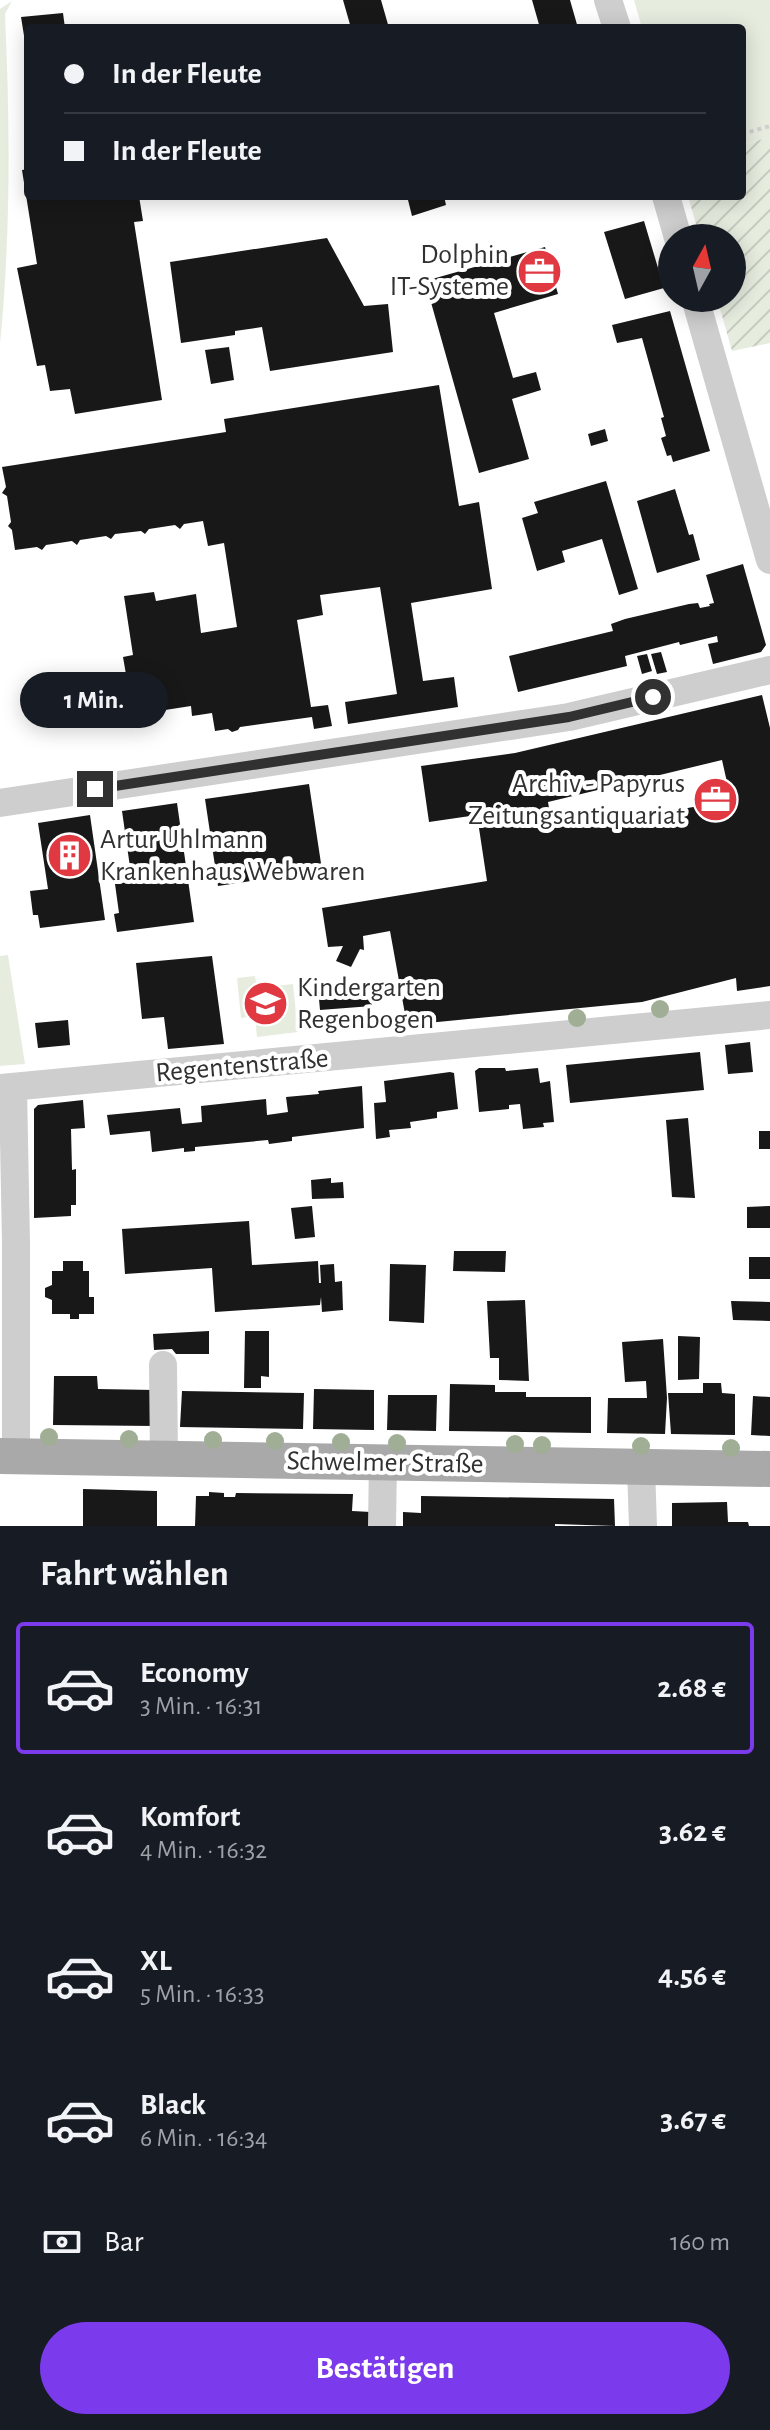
<!DOCTYPE html>
<html lang="de">
<meta charset="utf-8">
<style>
:root{--surface:#171b24;--page:#20242c;--text:#f1f3f6;--muted:#9ea1a6;--line:#363941;--accent:#7c3aed}
body{margin:0;font-family:"Alegreya Sans",sans-serif;background:var(--page);color:var(--text);height:100vh;display:flex;flex-direction:column;font-size:30px;white-space:nowrap}
*{box-sizing:border-box;margin:0}
p{font-size:26px;color:var(--muted)}
.icon{flex:none;width:44px;height:44px;fill:none;stroke:currentColor;stroke-width:2;stroke-linecap:round;stroke-linejoin:round}
.map{position:relative;height:1526px;overflow:hidden}
.drawer{display:flex;flex-direction:column;background:var(--surface);flex:1}
.drawer>*{flex:none}
.top-card{position:absolute;left:24px;top:24px;width:722px;height:176px;border-radius:8px;box-shadow:0 4px 20px #0003;display:grid;align-content:center;height:176px;padding:0 40px;background:var(--surface)}
.needle{width:52px;rotate:8deg}
.buttons{position:absolute;left:658px;top:224px;display:grid;gap:16px}
.buttons a{display:grid;place-items:center;width:88px;height:88px;border-radius:50%;background:var(--surface);box-shadow:0 4px 20px #0003;font-size:40px}
.end{position:absolute;width:36px;height:36px;margin:-18px;border:10px solid #313131;background:#fff;box-shadow:0 0 0 4px #fff}
.from{border-radius:50%}
.bubble{position:absolute;height:56px;border-radius:28px;background:var(--surface);box-shadow:0 4px 20px #0003;font-size:26px;font-weight:700;line-height:56px;text-align:center}
.top-card b{display:flex;align-items:center;gap:28px;height:76px;font-size:30px}
.top-card b+b{border-top:2px solid var(--line)}
.top-card i{width:20px;height:20px;background:var(--text)}
ul{padding:0;list-style:none}
li{display:flex;align-items:center;gap:24px;height:132px;margin:0 16px 12px;padding:0 24px;border:4px solid transparent;border-radius:8px}
li div{flex:1}
li b{display:block;font-size:30px}
li em{font-style:normal;font-weight:700}
li.on{border-color:var(--accent)}
li>.icon{width:72px;height:72px;stroke-width:1.5}
h2{padding:0 40px;font-size:36px;line-height:96px}
.pay{display:flex;align-items:center;gap:20px;height:88px;padding:0 40px;font-size:30px}
.pay p{margin-inline-start:auto}
.primary-button{display:flex;gap:16px;margin-top:auto;padding:16px 40px}
.primary-button a{flex:1;height:92px;border-radius:48px;background:var(--accent);color:#fff;font-size:32px;font-weight:700;line-height:92px;text-align:center}
.map>svg:first-child{display:block}
.green{fill:#e6eddf}
.garden{fill:url(#garden-furrows)}
.building{fill:#181818;fill-rule:evenodd}
.lines{fill:none;stroke-linecap:round;stroke-linejoin:round}
.path{stroke:#cecece;stroke-width:4;stroke-dasharray:4 4;stroke-linecap:butt}
.minor{stroke:#cecece;stroke-width:28}
.major{stroke:#a9a9a9;stroke-width:36}
.tree{fill:#a0ae95}
.route{stroke:#313131;stroke-width:10}
.labels{text-anchor:middle;dominant-baseline:central;stroke-width:8;stroke-linejoin:round;paint-order:stroke}
.poi-label{font-size:28px;fill:#313131;stroke:#fff;text-anchor:end}
.street-label{font-size:28px;fill:#313131;stroke:#fff}
</style>
<div class="map">
<svg width="770" height="1526" viewBox="0 0 770 1526">
<defs>
<pattern id="garden-furrows" width="10" height="10" patternUnits="userSpaceOnUse" patternTransform="scale(2)"><rect width="10" height="10" fill="#e6eddf"/><path d="M-1 1l2-2M0 10L10 0M9 11l2-2" fill="none" stroke="#c6ccc0"/></pattern>
</defs>
<rect width="100%" height="100%" fill="#fff"/>
<path class="green" d="M634 0H770V137L742 145V28H642Z
M12 1 5 14C10 125 11 233 0 344V9Z
M8 955 25 1064 0 1066V956Z
M255 976 257 988 293 984 298 1032 257 1037 255 1016 241 1018 237 978Z"/>
<path class="garden" d="M770 137V343L732 351 717 298H732V238H700L688 196H742V145Z"/>
<path class="building" d="M343 0H381L389 28H351Z
M532 0H570L578 28H540Z
M63 13 65 28H28L26 48 21 17Z
M28 169V196H139L143 221 134 222 162 400 75 414 70 389 50 391 45 365 37 366 17 268 37 264 22 170Z
M407 196H444L446 205 412 216Z
M644 221 664 288 625 299 604 232Z
M327 238 364 306 388 304 393 352 270 371 262 327 235 331V335L181 343 170 262Z
M545 247 558 294 494 313 513 378 536 372 541 390 512 399 529 459 479 473 425 281Z
M670 311 710 451 673 462 671 455 667 456 661 438 666 436 661 418 664 417 642 338 617 343 612 325Z
M229 347 234 380 211 384 205 350Z
M439 385 459 506 479 502 492 589 411 603 423 681 454 677 458 707 348 724 345 702 397 694 380 587 320 595 323 615 297 620 311 707 328 705 332 726 314 729 312 717 240 727 238 730 232 732 228 729 215 731 212 713 192 716 191 706 152 712 147 683 128 686 123 657 133 655 124 596 154 592 156 601 196 594 201 633 237 627 224 543 208 546 203 521 184 524 180 529 175 525 149 529 145 534 141 531 115 534 111 539 106 536 80 540 77 545 72 541 46 545 42 550 37 547 15 550 12 530 8 526 11 522 7 496 2 493 6 487 2 467 226 432 224 419Z
M605 429 608 441 591 446 588 434Z
M606 481 638 589 619 595 602 539 562 551 565 562 537 571 522 518 538 513 534 502Z
M675 489 689 535 693 534 700 560 657 573 637 501Z
M743 564 766 645 761 652 713 664 708 644 718 642 717 636 680 645 679 642 625 656 627 666 518 692 509 656 613 631 611 624 625 619 689 604 698 603 700 608 710 606 709 604 714 603 706 575Z
M661 652 667 672 657 674 651 654Z
M647 654 652 671 642 674 637 656Z
M762 695 770 728V986L737 991 736 978 642 1002 407 1025 390 931 363 936 364 950 360 949 351 967 336 961 343 946 328 947 322 908 487 881 477 815 429 822 421 766 515 753ZM722 760 731 800 612 822 610 809 551 820 548 802Z
M309 784 322 870 218 886 205 799Z
M177 803 194 922 117 932 114 914 119 913 115 884 132 881 122 811Z
M90 815 105 920 40 928 38 915H33L30 891 48 889 38 823Z
M212 956 224 1044 168 1049 164 1017 142 1019 136 963Z
M370 984 372 1006 320 1010 318 988Z
M68 1020 70 1045 38 1048 35 1023Z
M750 1042 753 1072 728 1074 725 1045Z
M700 1052 704 1090 570 1103 566 1065Z
M479 1068H505L506 1071 538 1068 540 1083 550 1081 554 1122 543 1123 544 1127 523 1129 520 1104 509 1105V1109L479 1112 475 1071Z
M450 1072 454 1073 458 1109 437 1112V1118L410 1122 411 1128 389 1130 390 1137 376 1139 374 1103 386 1102 384 1081Z
M362 1086 364 1128 292 1137V1141L269 1144 268 1140 195 1147V1151L184 1152V1148L152 1152 150 1131 110 1135 107 1115 180 1108 182 1124 202 1122 201 1106 266 1099 267 1115 288 1112 286 1097 319 1094 318 1091Z
M83 1100 85 1128 71 1129 72 1170 76 1169V1205H71V1216L34 1218V1109L38 1105Z
M688 1118 695 1198 672 1197 666 1120Z
M759 1131H770V1149H759Z
M331 1178V1183L343 1182 344 1198 312 1199 311 1180Z
M312 1206 315 1237 295 1239 291 1208Z
M770 1206V1228H747V1207Z
M249 1221 252 1265 318 1261 319 1283H321L320 1265 334 1264 335 1282 342 1281 343 1310 322 1312 321 1297 320 1305 215 1312 212 1268 125 1274 122 1229Z
M454 1251H506L505 1272 453 1271Z
M749 1257H770V1279H749Z
M63 1261H83V1271H89V1297H94V1314H79V1319H70V1314H52V1300L45 1297V1288L52 1285V1271H63Z
M390 1264 426 1265 424 1323 389 1321Z
M525 1300 529 1381 499 1380V1358H490L487 1301Z
M731 1301 770 1302V1321L733 1320Z
M209 1331V1354H176L172 1349 154 1350 153 1334Z
M245 1331H269V1377L261 1376V1388H244Z
M678 1336 700 1337 699 1379 678 1380Z
M663 1339 667 1398 665 1434 607 1433 608 1398H647L646 1381 625 1382 622 1342Z
M54 1376H97L98 1389 155 1390V1426L53 1425Z
M703 1383H721L722 1393 735 1394V1435L671 1434 668 1393H703Z
M450 1384 495 1385V1392H526V1397H591V1433L449 1431Z
M314 1389 374 1390V1430L313 1429Z
M182 1391 304 1393 303 1429 180 1427Z
M388 1395H437L436 1431 387 1430Z
M753 1396 770 1397V1436L751 1435Z
M83 1489 157 1491V1526H83Z
M209 1492 224 1493V1497H235L236 1493 353 1494 352 1511 371 1512 370 1526H195L196 1496H209Z
M421 1496 614 1499 615 1526 555 1524V1526H403V1512L421 1513Z
M727 1502 728 1522H748L749 1526H672V1503Z"/>
<g class="lines">
<path class="path" d="M742 134 770 126"/>
<path class="minor" d="M608 0 617 28
M666 196 678 238
M695 298 770 560
M0 803 569 717 770 670
M0 1088 770 1015
M13 1088 16 1243V1457
M163 1365 164 1459
M641 1468 643 1526
M382 1526 383 1462"/>
<path class="major" d="M0 1456 770 1469"/>
</g>
<g class="tree">
<circle cx="660" cy="1009" r="9"/>
<circle cx="577" cy="1018" r="9"/>
<circle cx="49" cy="1437" r="9"/>
<circle cx="129" cy="1439" r="9"/>
<circle cx="213" cy="1440" r="9"/>
<circle cx="275" cy="1441" r="9"/>
<circle cx="341" cy="1442" r="9"/>
<circle cx="397" cy="1443" r="9"/>
<circle cx="515" cy="1444" r="9"/>
<circle cx="542" cy="1445" r="9"/>
<circle cx="641" cy="1446" r="9"/>
<circle cx="731" cy="1448" r="9"/>
</g>
<g class="lines">
<path class="route" d="M95 789 569 717 653 697"/>
</g>
<defs>
<symbol id="office-disc" viewBox="-11 -11 22 22"><circle r="9.5" fill="#e13942" stroke="#fff"/><path d="M-6-3h4V-5.5h4V-3h4V5H-6ZM-1-4.5V-3h2v-1.5ZM-6 0V1H6V0Z" fill="#fff"/></symbol>
<symbol id="building-disc" viewBox="-11 -11 22 22"><circle r="9.5" fill="#e13942" stroke="#fff"/><path d="M-4-6H4V6H1V3H-1V6H-4ZM-2.5-4.3h1.7v1.8h-1.7ZM.8-4.3h1.7v1.8H.8ZM-2.5-1h1.7V.8h-1.7ZM.8-1h1.7V.8H.8Z" fill="#fff"/></symbol>
<symbol id="school-disc" viewBox="-11 -11 22 22"><circle r="9.5" fill="#e13942" stroke="#fff"/><path d="M0-5L7-2L0 1L-7-2ZM-4 1L0 2.5L4 1V4Q0 6-4 4Z" fill="#fff"/></symbol>
</defs>
<g fill-rule="evenodd">
<use href="#office-disc" x="514" y="246" width="51" height="51"/>
<use href="#office-disc" x="690" y="774" width="51" height="51"/>
<use href="#building-disc" x="44" y="830" width="51" height="51"/>
<use href="#school-disc" x="240" y="978" width="51" height="51"/>
</g>
<g class="labels">
<g class="poi-label">
<text x="509" y="255">Dolphin<tspan x="509" dy="32">IT-Systeme</tspan></text>
<text x="685" y="784">Archiv - Papyrus<tspan x="685" dy="32">Zeitungsantiquariat</tspan></text>
<text x="100" y="840" text-anchor="start">Artur Uhlmann<tspan x="100" dy="32">Krankenhaus Webwaren</tspan></text>
<text x="297" y="988" text-anchor="start">Kindergarten<tspan x="297" dy="32">Regenbogen</tspan></text>
</g>
<g class="street-label">
<text transform="translate(242 1066) rotate(-5)">Regentenstraße</text>
<text transform="translate(385 1463) rotate(1)">Schwelmer Straße</text>
</g>
</g>
</svg>
<div class="buttons">
<a><svg class="needle" viewBox="-14 -14 28 28"><path d="M0-13l5 13h-10z" fill="#e53935"/><path d="M0 13l5-13h-10z" fill="#9ea1a6"/></svg></a>
</div>
<i class="end from" style="left:653px;top:697px"></i>
<i class="end" style="left:95px;top:789px"></i>
<div class="bubble" style="left:20px;top:672px;width:148px">1 Min.</div>
<div class="top-card">
<b><i class="from"></i>In der Fleute</b>
<b><i></i>In der Fleute</b>
</div>
</div>
<section class="drawer">
<h2>Fahrt wählen</h2>
<ul>
<li class="on"><svg class="icon" aria-label="car" viewBox="0 0 24 24"><path d="M5 17H2v-5l4-1 3-4h7l3 4 3 1v5h-3M9 17h6M6 11h13"/><circle cx="7" cy="17" r="2"/><circle cx="17" cy="17" r="2"/></svg><div><b>Economy</b><p>3 Min. · 16:31</p></div><em>2.68 €</em></li>
<li><svg class="icon" aria-label="car" viewBox="0 0 24 24"><path d="M5 17H2v-5l4-1 3-4h7l3 4 3 1v5h-3M9 17h6M6 11h13"/><circle cx="7" cy="17" r="2"/><circle cx="17" cy="17" r="2"/></svg><div><b>Komfort</b><p>4 Min. · 16:32</p></div><em>3.62 €</em></li>
<li><svg class="icon" aria-label="car" viewBox="0 0 24 24"><path d="M5 17H2v-5l4-1 3-4h7l3 4 3 1v5h-3M9 17h6M6 11h13"/><circle cx="7" cy="17" r="2"/><circle cx="17" cy="17" r="2"/></svg><div><b>XL</b><p>5 Min. · 16:33</p></div><em>4.56 €</em></li>
<li><svg class="icon" aria-label="car" viewBox="0 0 24 24"><path d="M5 17H2v-5l4-1 3-4h7l3 4 3 1v5h-3M9 17h6M6 11h13"/><circle cx="7" cy="17" r="2"/><circle cx="17" cy="17" r="2"/></svg><div><b>Black</b><p>6 Min. · 16:34</p></div><em>3.67 €</em></li>
</ul>
<div class="pay"><svg class="icon" aria-label="cash" viewBox="0 0 24 24"><path d="M3 7h18v10H3z"/><circle cx="12" cy="12" r="2"/></svg>Bar<p>160 m</p></div>
<div class="primary-button"><a>Bestätigen</a></div>
</section>
